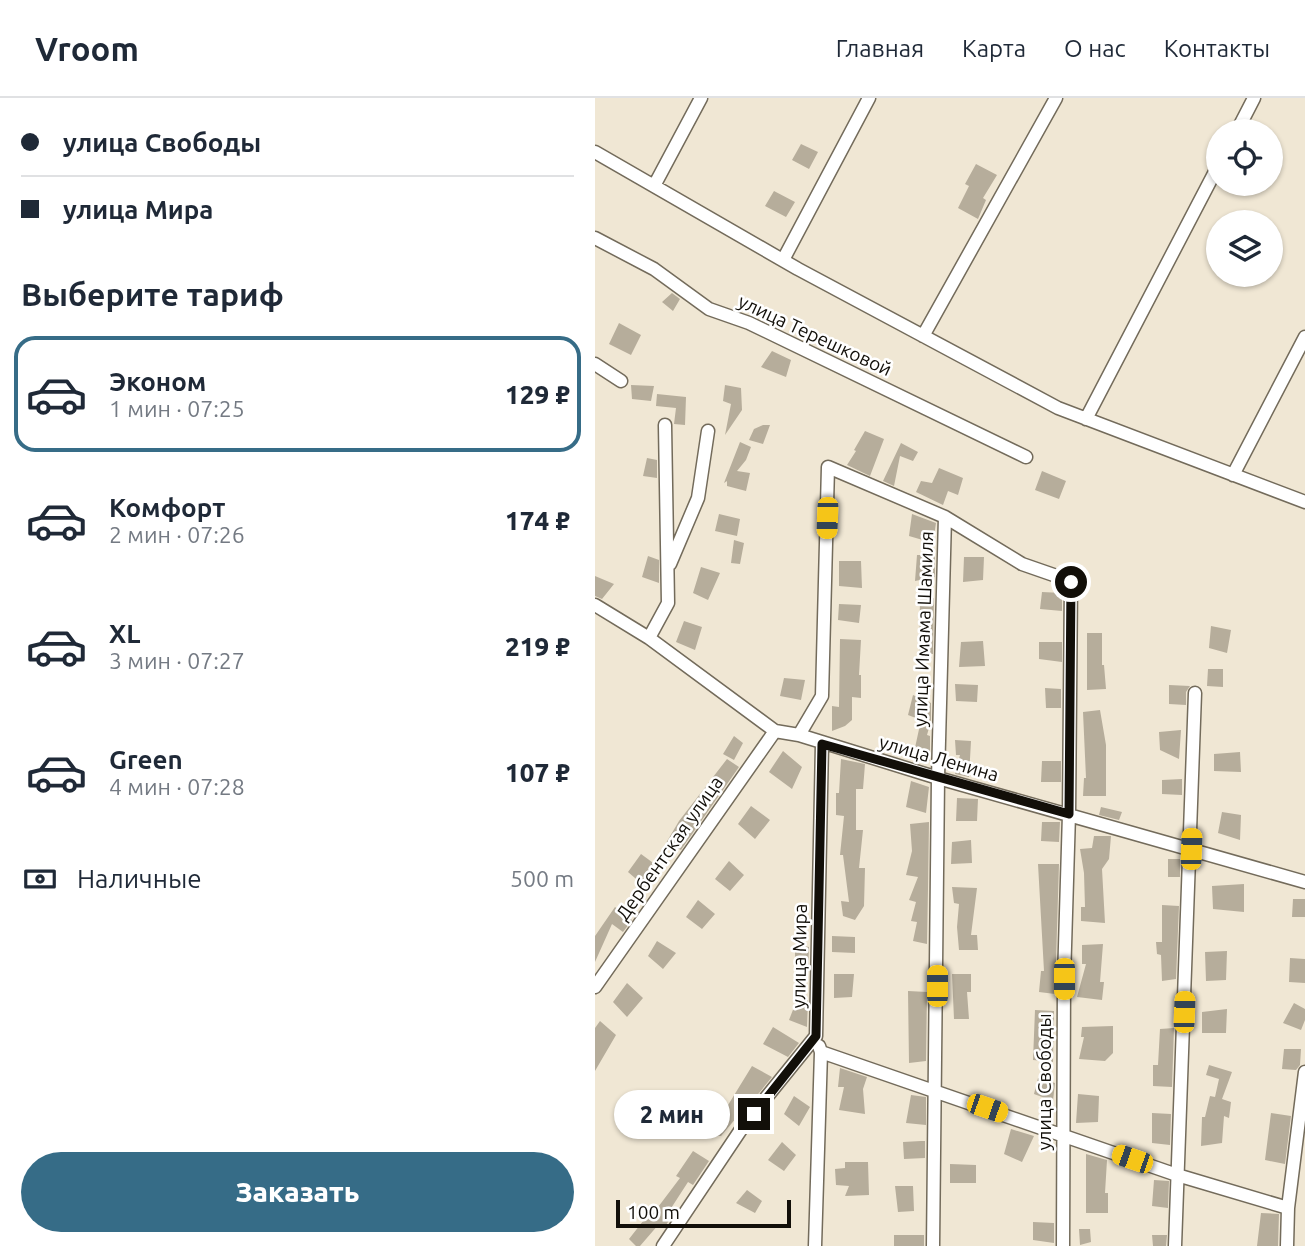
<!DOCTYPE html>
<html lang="ru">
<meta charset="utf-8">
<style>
:root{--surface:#fff;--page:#f6f6f7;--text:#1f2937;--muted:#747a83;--line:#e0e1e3;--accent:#366c87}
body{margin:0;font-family:Ubuntu,sans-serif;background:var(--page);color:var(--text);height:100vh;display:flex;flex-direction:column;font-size:26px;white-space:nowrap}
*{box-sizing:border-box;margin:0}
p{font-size:23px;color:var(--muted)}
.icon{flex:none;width:38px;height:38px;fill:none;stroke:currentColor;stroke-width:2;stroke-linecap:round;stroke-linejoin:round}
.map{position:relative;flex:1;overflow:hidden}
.side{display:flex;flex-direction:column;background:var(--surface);width:595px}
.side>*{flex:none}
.guide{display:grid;align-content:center;height:154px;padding:0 21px;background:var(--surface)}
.controls{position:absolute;left:611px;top:21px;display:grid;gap:14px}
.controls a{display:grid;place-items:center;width:77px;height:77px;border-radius:50%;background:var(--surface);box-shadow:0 2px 5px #0004;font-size:35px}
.scale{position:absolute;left:21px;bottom:18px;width:175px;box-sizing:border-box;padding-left:7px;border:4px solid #120f09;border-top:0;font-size:19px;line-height:24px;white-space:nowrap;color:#120f09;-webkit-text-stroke:5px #fff;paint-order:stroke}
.end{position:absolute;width:32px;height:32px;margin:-16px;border:9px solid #120f09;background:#fff;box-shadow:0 0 0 4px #fff}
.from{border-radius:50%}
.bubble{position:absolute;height:49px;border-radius:24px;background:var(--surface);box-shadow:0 2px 5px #0004;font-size:23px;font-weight:800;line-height:49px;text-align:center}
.car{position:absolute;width:21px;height:42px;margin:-21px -10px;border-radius:9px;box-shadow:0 0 5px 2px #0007;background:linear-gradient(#f5c518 24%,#345 0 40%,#f5c518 0 76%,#345 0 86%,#f5c518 0)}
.guide b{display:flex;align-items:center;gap:24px;height:66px;font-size:26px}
.guide b+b{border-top:2px solid var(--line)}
.guide i{width:18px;height:18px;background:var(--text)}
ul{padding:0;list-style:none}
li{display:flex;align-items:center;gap:21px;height:116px;margin:0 14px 10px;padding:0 7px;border:4px solid transparent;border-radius:21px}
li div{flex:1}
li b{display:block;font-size:26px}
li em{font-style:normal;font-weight:800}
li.current{border-color:var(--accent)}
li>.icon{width:63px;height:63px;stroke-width:1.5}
h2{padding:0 21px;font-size:32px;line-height:84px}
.pay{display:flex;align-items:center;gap:18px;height:77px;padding:0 21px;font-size:26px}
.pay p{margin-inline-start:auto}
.button{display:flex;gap:14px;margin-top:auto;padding:14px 21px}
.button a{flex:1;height:80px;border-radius:42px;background:var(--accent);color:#fff;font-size:28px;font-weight:800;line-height:80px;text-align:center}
header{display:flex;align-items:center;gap:42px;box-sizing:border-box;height:98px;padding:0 35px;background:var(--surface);border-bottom:2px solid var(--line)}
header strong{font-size:33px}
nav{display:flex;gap:38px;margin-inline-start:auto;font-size:24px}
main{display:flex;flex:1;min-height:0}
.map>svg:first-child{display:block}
.building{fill:#b6ad9b}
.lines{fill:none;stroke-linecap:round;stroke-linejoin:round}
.minor-casing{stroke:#736b5b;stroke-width:15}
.minor{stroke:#fff;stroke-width:12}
.route{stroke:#120f09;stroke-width:9}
.labels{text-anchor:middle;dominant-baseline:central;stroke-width:5;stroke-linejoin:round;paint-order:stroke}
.street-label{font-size:19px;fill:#120f09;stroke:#fff}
</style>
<header>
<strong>Vroom</strong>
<nav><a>Главная</a><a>Карта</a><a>О нас</a><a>Контакты</a></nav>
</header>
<main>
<section class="side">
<div class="guide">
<b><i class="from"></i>улица Свободы</b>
<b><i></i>улица Мира</b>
</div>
<h2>Выберите тариф</h2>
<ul>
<li class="current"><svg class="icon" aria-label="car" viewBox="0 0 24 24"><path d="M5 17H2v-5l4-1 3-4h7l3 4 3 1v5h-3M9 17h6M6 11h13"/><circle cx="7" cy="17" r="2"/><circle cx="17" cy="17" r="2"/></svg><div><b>Эконом</b><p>1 мин · 07:25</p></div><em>129 ₽</em></li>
<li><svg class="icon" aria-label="car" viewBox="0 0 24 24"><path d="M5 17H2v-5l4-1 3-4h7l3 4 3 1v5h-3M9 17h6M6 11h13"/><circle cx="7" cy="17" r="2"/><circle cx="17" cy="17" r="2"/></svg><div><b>Комфорт</b><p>2 мин · 07:26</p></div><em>174 ₽</em></li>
<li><svg class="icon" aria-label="car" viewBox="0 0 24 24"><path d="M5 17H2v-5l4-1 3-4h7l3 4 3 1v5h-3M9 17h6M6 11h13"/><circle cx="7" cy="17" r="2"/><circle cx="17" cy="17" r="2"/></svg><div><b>XL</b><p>3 мин · 07:27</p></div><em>219 ₽</em></li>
<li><svg class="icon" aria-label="car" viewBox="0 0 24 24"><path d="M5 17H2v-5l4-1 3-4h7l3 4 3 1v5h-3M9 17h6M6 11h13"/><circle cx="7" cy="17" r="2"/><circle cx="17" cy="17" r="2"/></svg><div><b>Green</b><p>4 мин · 07:28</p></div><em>107 ₽</em></li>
</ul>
<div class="pay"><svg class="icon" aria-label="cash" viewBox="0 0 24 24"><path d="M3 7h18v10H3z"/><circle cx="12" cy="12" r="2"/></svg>Наличные<p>500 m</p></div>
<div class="button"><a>Заказать</a></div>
</section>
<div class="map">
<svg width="710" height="1148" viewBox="0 0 710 1148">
<rect width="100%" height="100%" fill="#f0e7d4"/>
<path class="building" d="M206 46 223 54 214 71 197 62Z
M381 66 402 77 388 100 391 102 383 121 363 110 374 88 370 86Z
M179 93 200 104 191 119 170 108Z
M77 195 85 201 78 213 67 204Z
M24 225 46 237 36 257 14 246Z
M177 253 196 262 191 279 166 269Z
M36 287 59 288 56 303 37 301Z
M130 287 146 290 147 312 130 337 136 306 128 303Z
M62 296 91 299 90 327 79 326 81 310 61 308Z
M168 327H175L168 346 154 342 159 331Z
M270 333 289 341 275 378 252 367 261 353 259 352Z
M145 344 156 349 151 362 142 373 155 375 151 393 132 388V383L129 385Z
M306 345 323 354 318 363 305 358 299 388 288 383Z
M52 360 62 362V380L48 378Z
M344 370 368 380 363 397 353 393 348 407 321 394 326 383 337 385Z
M447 373 471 383 464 401 440 392Z
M124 416 145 421 142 438 120 433Z
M317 416 341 425 338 445 314 438Z
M139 442 149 445 145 466 136 465Z
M322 457H340V479L320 483Z
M53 458 64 462V485L47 479Z
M369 459H389L388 482 368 484Z
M244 463H266L267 490 244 488Z
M106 469 125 475 113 502 98 495Z
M0 478 19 486 7 501 0 498Z
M447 494 467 495V513L445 511Z
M325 500H339L338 556H324Z
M244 506 266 507 264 525 243 522Z
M89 523 107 529 100 552 81 544Z
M616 528 636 532 632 555 614 550Z
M492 535H507V567H509L511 591 492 592Z
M245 541 266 542 264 577H266V600L257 599V622L250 628 237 633V608L244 609Z
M388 543 390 568 364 569 366 544Z
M444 544H467V564L444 561Z
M613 571H628V589L612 588Z
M189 580 210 582 206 602 185 598Z
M360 586 383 587 382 604 361 603Z
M574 587 595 588 591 594V607L574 606Z
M450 590 466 591V610H451Z
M318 597 336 605V623L332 637 335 638V663L318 659 326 622 313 617Z
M505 612 511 647V698H488L489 680H491L488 614Z
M586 632 584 661 565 652 564 634Z
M139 638 148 645 139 662 128 656Z
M360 642 376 643 374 679 360 676 365 657H361Z
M188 653 207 669 197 691 174 674Z
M645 654 646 674 619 673V656Z
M132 661 144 669 86 752 71 745 84 723Z
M246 661 270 666 268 691H261V732H268L264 770H270L269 808 260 822 248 818 246 803 254 804 248 757H245L249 718 241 717V695H244Z
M447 663H466V684H446Z
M587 681V697L567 696V682Z
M316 683 334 689 331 715 311 709Z
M362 700 383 701 382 723H361Z
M156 708 175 722 160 741 143 726Z
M506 709 527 714 524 722 504 717Z
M627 714 646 717 645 742 623 735Z
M334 724 333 791 332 846 318 843 322 824 316 823 321 804 314 802 323 779 311 777 317 753 315 726Z
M447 724H465L464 744 446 743Z
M499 738H516L514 761 507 771 510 825 486 823V809H490L489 775 485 751 497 750Z
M376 742 377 765 356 766 357 744Z
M46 756 61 767 47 786 33 774Z
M573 761H585V779H573Z
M134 763 149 777 135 793 120 781Z
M443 766H464L460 896 444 894 446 873H449Z
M649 786V814L618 811 617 788Z
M357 789 382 790 376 837H382L383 852H364L362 829 364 806 359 805Z
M698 801H710V819H697Z
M103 802 120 816 107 831 91 819Z
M567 807 584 808 581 881 567 883 566 857 562 856 561 844H567Z
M20 809 37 822 28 834 17 826 0 864V838Z
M237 838 260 839V855L237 854Z
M62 843 81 855 68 871 53 858Z
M200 846 214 849 213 873 200 874Z
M508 846 505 884H509L507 902 482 899 491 866H487V847Z
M632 853 631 882 611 883 610 854Z
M695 860 710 861V885L694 884Z
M239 876H259L257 899 239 900Z
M357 876H376V894H372L374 921H359Z
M32 885 48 900 32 919 18 904Z
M313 893 332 894 331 963 314 965Z
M203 899 213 902 212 929 194 922Z
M699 905 710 911V922L706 932 688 925Z
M632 911 631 935H607V914Z
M440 912 459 913 458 964 438 962Z
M5 923 21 937 0 973V930Z
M518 928V955L510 963 484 961 489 939H486L487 929Z
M178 929 204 945 193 959 168 946Z
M579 930 577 989 558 988V967H563L565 931Z
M689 951H706L705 967 701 972 687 971Z
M614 967 637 974 627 1001 636 1004 634 1020 629 1018 627 1045 606 1048 607 1019H610L615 998 620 999 624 981 611 977Z
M157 968 177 979 160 1000 155 997 139 1017 142 1019 126 1038H122L113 1028 126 1010 130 1012Z
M245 970 272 979 268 991 270 1016 244 1012 249 989H243Z
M443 980 460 985 458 1003 439 996Z
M483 996 504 998 503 1024 481 1025Z
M316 997 331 999V1027L311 1025Z
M199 998 215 1009 204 1028 189 1016Z
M557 1015 576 1016 575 1047 557 1045Z
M676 1015 696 1018 690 1066 670 1062Z
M416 1031 439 1038 427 1064 409 1056Z
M326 1043H330V1060L309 1061 308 1044Z
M187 1044 201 1057 189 1073 173 1062Z
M98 1053 114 1063 98 1087 93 1084 71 1118 75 1121 69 1130 64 1126 45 1148H41L34 1141 52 1118 54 1121 85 1080 81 1078Z
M491 1056 512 1062 510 1095H513V1115H491Z
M250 1064H273L274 1097 250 1098 254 1088 241 1087 240 1071 250 1070Z
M355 1066 381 1067V1085H355Z
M559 1082 574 1083 573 1110 557 1108Z
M300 1088H318L319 1113 303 1114Z
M152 1092 167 1103 160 1115 141 1105Z
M666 1115 684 1116 683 1148H662Z
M438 1124 459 1125V1145L438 1142Z
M484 1131H495L496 1144 485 1147Z
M299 1137H329V1148H299Z
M557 1137H572L571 1148H558Z"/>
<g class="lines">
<defs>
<path id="minor" d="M642 33 659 0
M0 54 203 171 463 310 710 404
M59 88 106 0
M0 140 59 171 114 211 154 225 431 359
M188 162 274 0
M328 238 461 0
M0 266 26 283
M491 321 623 68
M638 377 710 239
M75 466 103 400 113 333
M0 507 54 540 180 633 204 637 343 680 710 784
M54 540 73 505 70 327
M204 637 227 598 233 369 350 419 427 466 476 483 474 716 469 881 468 1148
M0 889 180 633
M226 954 582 1077 693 1110
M68 1148 149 1027 221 938 227 646
M220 1148 226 954 224 948
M338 1148 343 680 350 419
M580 1148 600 595
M692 1148 693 1110 710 974"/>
</defs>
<use href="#minor" class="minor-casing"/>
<use href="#minor" class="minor"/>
</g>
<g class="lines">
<path class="route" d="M159 1016 221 938 227 646 474 716 476 484"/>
</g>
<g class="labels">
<g class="street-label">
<text transform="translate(220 237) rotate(25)">улица Терешковой</text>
<text transform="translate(328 531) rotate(-88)">улица Имама Шамиля</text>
<text transform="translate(344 660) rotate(16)">улица Ленина</text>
<text transform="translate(74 750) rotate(-55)">Дербентская улица</text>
<text transform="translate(204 858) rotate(-89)">улица Мира</text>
<text transform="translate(449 984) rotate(-90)">улица Свободы</text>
</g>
</g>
</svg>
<div class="controls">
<a><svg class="icon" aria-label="locate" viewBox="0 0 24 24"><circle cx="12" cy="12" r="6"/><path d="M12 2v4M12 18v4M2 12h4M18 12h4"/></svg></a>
<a><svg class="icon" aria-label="layers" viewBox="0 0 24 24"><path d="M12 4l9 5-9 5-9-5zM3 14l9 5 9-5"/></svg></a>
</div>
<div class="scale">100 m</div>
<i class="end from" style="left:476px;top:484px"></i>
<i class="end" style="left:159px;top:1016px"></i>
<div class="bubble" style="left:19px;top:992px;width:116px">2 мин</div>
<i class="car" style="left:232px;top:420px;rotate:182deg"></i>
<i class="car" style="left:596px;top:751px;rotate:2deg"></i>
<i class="car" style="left:469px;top:881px;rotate:180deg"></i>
<i class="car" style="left:342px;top:888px;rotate:0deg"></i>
<i class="car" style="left:589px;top:914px;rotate:2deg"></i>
<i class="car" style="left:392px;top:1010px;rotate:109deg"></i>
<i class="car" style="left:537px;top:1061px;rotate:289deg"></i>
</div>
</main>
